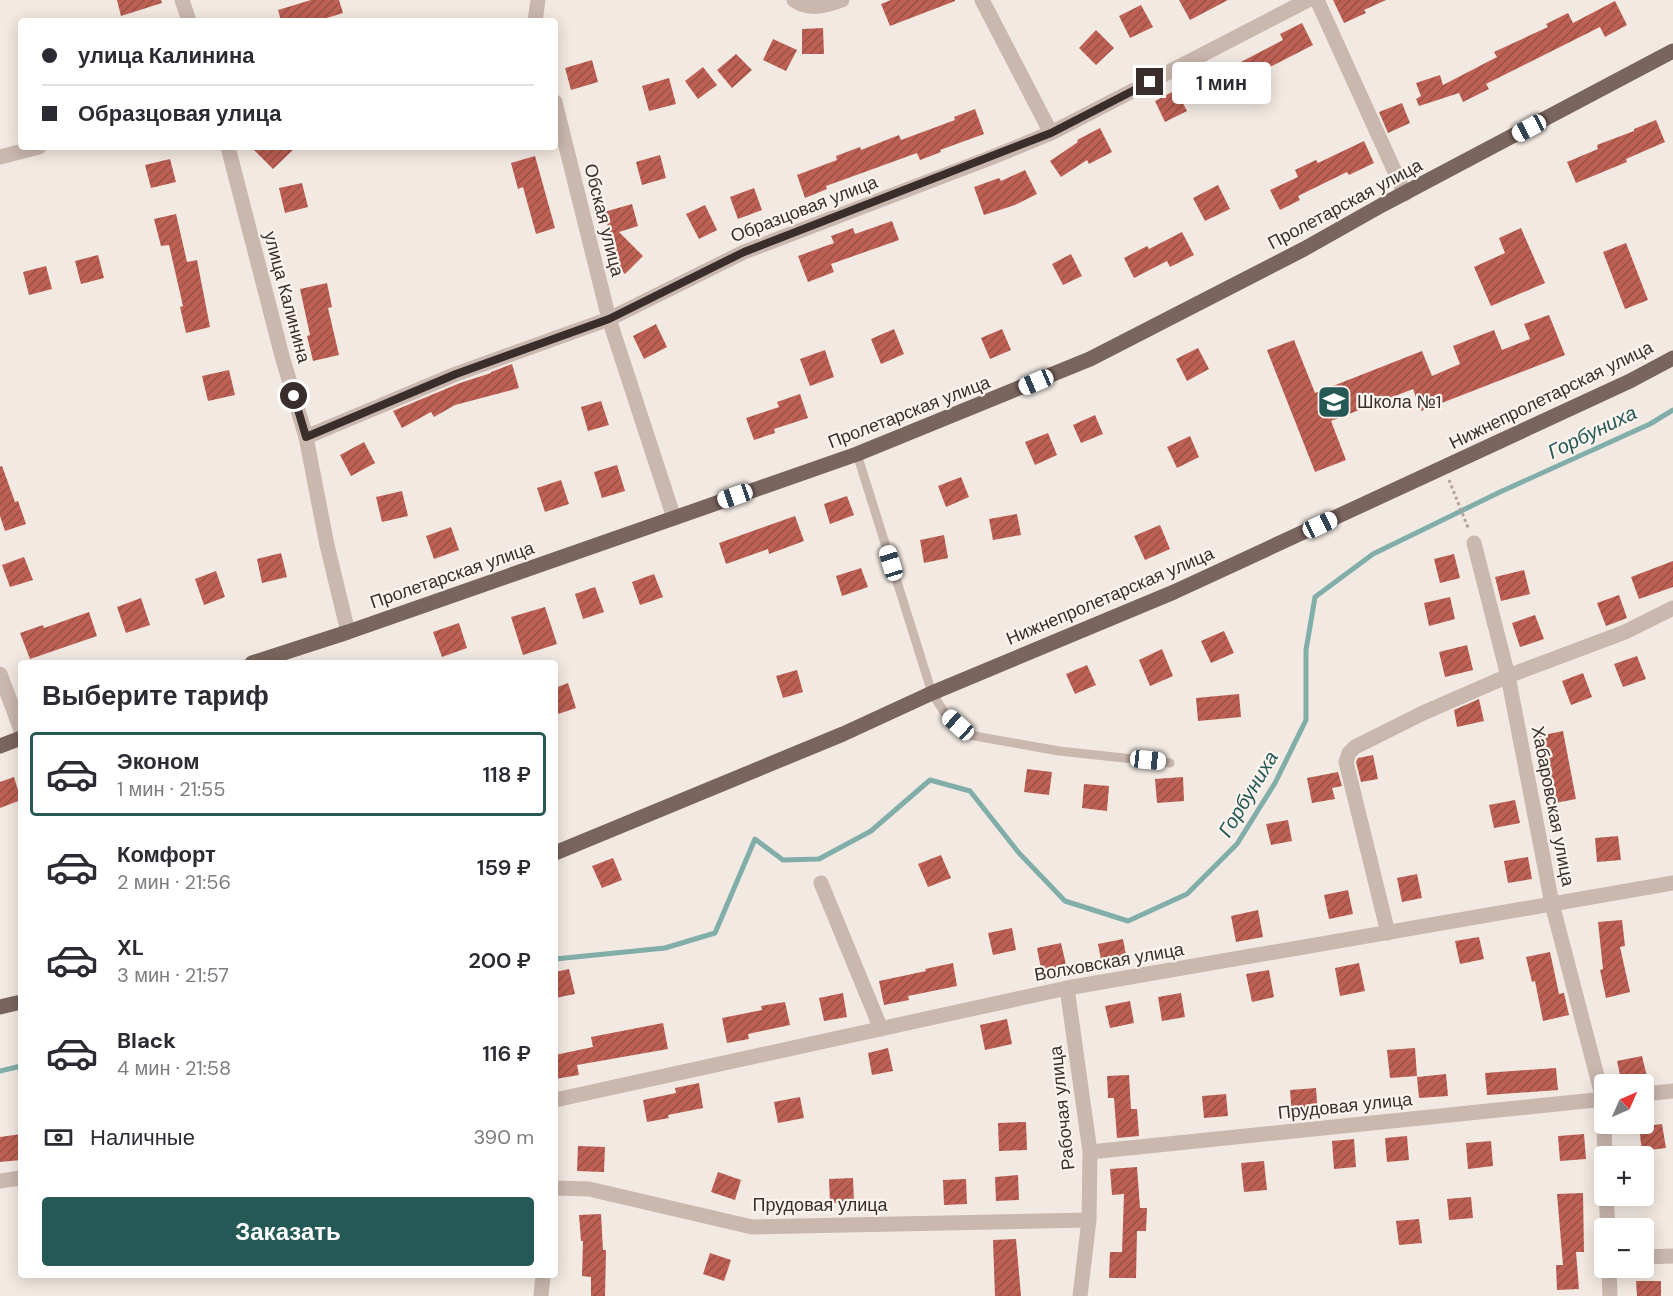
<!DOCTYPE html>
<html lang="ru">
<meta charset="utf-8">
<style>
:root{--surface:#fff;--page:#f7f7f7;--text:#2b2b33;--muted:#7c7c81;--line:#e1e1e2;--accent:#245956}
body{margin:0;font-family:"DM Sans",sans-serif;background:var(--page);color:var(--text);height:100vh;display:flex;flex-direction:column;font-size:22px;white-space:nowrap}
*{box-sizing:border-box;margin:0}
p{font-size:20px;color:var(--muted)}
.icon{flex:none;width:33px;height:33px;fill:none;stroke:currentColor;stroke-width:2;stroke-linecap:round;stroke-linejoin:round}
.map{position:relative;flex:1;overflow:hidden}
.side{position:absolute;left:18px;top:660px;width:540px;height:618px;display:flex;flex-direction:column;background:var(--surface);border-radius:6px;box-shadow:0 3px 15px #0003}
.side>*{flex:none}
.top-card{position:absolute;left:18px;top:18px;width:540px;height:132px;border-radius:6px;box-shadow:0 3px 15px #0003;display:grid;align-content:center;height:132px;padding:0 24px;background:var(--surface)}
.needle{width:39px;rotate:45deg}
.fabs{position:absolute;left:1594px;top:1074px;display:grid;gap:12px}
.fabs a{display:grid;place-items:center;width:60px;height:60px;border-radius:6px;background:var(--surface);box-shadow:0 3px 15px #0003;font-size:30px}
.end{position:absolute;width:27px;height:27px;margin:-14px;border:8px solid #392e2c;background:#fff;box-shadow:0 0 0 3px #fff}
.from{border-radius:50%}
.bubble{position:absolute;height:42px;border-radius:6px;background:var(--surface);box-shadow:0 3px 15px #0003;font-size:20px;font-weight:600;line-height:42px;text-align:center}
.car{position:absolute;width:18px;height:36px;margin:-18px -9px;border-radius:8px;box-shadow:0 0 4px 2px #0007;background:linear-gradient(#fff 24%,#345 0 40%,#fff 0 76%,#345 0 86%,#fff 0)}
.top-card b{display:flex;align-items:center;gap:21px;height:57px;font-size:22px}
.top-card b+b{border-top:2px solid var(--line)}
.top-card i{width:15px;height:15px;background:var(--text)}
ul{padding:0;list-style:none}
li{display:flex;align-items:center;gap:18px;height:84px;margin:0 12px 9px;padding:0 12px;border:3px solid transparent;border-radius:6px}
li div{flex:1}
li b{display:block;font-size:22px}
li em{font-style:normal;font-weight:600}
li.active{border-color:var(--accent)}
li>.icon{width:54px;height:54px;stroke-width:1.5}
h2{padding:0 24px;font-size:27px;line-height:72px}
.pay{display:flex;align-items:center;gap:15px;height:66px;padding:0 24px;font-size:22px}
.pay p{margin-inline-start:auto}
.cta{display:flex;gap:12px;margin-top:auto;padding:12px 24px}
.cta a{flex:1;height:69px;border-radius:6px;background:var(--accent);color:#fff;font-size:24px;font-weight:600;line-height:69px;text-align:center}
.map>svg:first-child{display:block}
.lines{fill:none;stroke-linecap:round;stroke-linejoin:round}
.stream{stroke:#82aeaa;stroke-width:5}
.building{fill:url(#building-hatch)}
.path{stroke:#b6a198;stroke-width:3;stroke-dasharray:3 3;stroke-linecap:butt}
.service{stroke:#cab7ae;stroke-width:9}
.minor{stroke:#cab7ae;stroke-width:15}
.primary{stroke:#7a645e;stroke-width:15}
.route{stroke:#392e2c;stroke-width:8}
.labels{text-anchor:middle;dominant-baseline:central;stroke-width:4.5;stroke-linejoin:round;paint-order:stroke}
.street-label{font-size:18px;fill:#392e2c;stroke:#faf3ee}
.poi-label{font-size:18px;fill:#392e2c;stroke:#faf3ee;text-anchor:start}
.water-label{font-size:20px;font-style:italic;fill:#245956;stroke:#faf3ee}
</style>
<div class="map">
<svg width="1673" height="1296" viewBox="0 0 1673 1296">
<defs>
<pattern id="building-hatch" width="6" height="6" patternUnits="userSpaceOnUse" patternTransform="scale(1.5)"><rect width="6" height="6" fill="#be6054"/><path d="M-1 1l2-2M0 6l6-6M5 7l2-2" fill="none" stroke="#9b5046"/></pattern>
</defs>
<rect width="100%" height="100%" fill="#f2e9e2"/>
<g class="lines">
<path class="stream" d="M555 959 665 948 715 933 755 839 783 860 819 859 871 831 930 780 970 791 1019 853 1065 901 1128 921 1187 894 1237 844 1275 783 1306 720V650L1315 597 1373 554 1500 492 1650 424 1673 410
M0 1071 21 1066"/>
</g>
<path class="building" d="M117 0H161L162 3 121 16Z
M311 0H339L343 13 317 21H281L278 10Z
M891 0H955V1L890 26 881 4Z
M1179 0H1228L1190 20Z
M1333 0H1386L1364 10 1366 13 1344 23Z
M1615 1 1627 25 1605 37 1600 27 1486 84 1489 89 1463 102 1459 93 1419 106 1416 99 1421 96 1416 83 1440 75 1443 85 1497 57 1494 52 1548 27 1546 24 1568 13 1573 23Z
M1141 5 1153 27 1130 38 1119 16Z
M1302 23 1313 45 1270 67 1271 69 1233 89 1234 92 1212 104 1201 83 1283 40 1280 34Z
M823 28 824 54H802V29Z
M1096 30 1114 48 1096 65 1079 48Z
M773 39 797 50 786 71 763 60Z
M736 54 752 70 732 88 717 70Z
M592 60 598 82 571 90 565 68Z
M703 67 717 85 698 99 685 81Z
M669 78 676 104 649 111 642 86Z
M1176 90 1187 111 1165 122 1155 101Z
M1402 103 1410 123 1388 133 1379 112Z
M975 109 984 134 940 150 941 152 920 160 917 153 884 165 826 186 827 189 805 198 797 175 837 160 836 156 860 147 861 150 899 135 901 140 955 120 954 117Z
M1656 120 1665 142 1626 159 1627 162 1576 183 1567 162 1598 149 1597 145 1634 131V129Z
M1100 128 1112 152 1089 164 1087 160 1061 177 1050 161 1078 142 1077 140Z
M1364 141 1374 163 1349 175 1347 172 1298 196 1300 200 1280 210 1270 190 1298 177 1295 170 1316 160 1318 163Z
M251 147H296L273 169Z
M660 155 666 178 642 185 636 162Z
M535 156 555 228 536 234 523 187 518 189 511 163Z
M170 159 176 182 151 188 145 165Z
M1025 170 1037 194 1015 205 984 215 974 187 999 178 1001 181Z
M302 183 308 207 285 213 279 188Z
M1218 185 1230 209 1205 221 1193 198Z
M754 188 762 210 738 219 730 197Z
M632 204 638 226 619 232 643 256 625 274 608 256 614 249 604 212Z
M705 205 717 230 699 239 686 214Z
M176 214 187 262 197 260 210 327 186 333 180 307 183 306 169 245 161 246 154 219Z
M892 221 899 240 831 264 834 272 808 282 798 256 834 243 831 236 853 228 855 234Z
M1521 228 1545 283 1491 306 1474 267 1505 253 1499 238Z
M1182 232 1194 255 1170 267 1167 261 1134 278 1124 258 1147 246 1149 249Z
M1626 243 1648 300 1625 309 1603 252Z
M1071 254 1082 276 1063 285 1052 264Z
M98 255 104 278 81 284 75 261Z
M46 266 52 289 29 295 23 272Z
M327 283 332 307 328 308 339 355 313 361 307 336 310 335 300 289Z
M1549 315 1565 355 1421 411 1413 389 1331 421 1346 460 1315 472 1267 350 1294 340 1315 393 1422 351 1432 376 1460 364 1453 346 1494 330 1502 350 1530 339 1524 324Z
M656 324 667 347 644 359 633 336Z
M894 329 904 354 881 364 871 339Z
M1002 329 1011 350 990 359 981 338Z
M1198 348 1209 369 1187 381 1176 359Z
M825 350 834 377 810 386 800 359Z
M512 364 519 388 455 405 434 417 431 412 402 428 393 411 460 383 491 373V372Z
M229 370 235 395 208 401 202 376Z
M800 394 808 418 774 429 775 433 754 440 746 418 779 407 777 402Z
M601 401 609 425 588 431 581 407Z
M1095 415 1103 434 1081 443 1073 425Z
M1048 433 1057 455 1035 465 1025 442Z
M1190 436 1199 457 1177 468 1167 447Z
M364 442 375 463 351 476 340 455Z
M617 465 625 491 602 498 594 472Z
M2 466 15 502 18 501 26 524 5 531 0 516V467Z
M961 477 969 497 946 507 938 486Z
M561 480 569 504 545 512 537 488Z
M402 491 408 516 382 522 376 497Z
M847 496 854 515 830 524 824 504Z
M1017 514 1021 535 993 540 989 519Z
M795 516 804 541 769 554 768 549 726 564 719 543Z
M1160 525 1170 549 1145 560 1134 536Z
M451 527 459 550 434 559 426 536Z
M944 535 948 558 924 563 920 540Z
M281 553 287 577 262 583 257 559Z
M1454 554 1460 578 1440 583 1434 559Z
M24 557 33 580 10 587 2 565Z
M1673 561V587L1639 599 1631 577Z
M861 568 868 587 842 596 836 576Z
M1524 570 1530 594 1501 601 1495 577Z
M216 571 225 597 204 605 195 579Z
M654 574 663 597 640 605 632 582Z
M595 587 604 612 583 619 575 594Z
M1619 595 1627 618 1606 626 1597 603Z
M1450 597 1455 619 1429 626 1424 603Z
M141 598 150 625 126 633 117 607Z
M545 607 557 644 523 655 511 617Z
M89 612 97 636 30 659 20 633 43 625 44 628Z
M1535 615 1544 639 1520 647 1512 623Z
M459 623 467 648 442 657 433 632Z
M1224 631 1234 653 1211 663 1201 641Z
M1467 645 1473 670 1445 677 1439 652Z
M1162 649 1173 676 1150 686 1139 660Z
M1637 656 1646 679 1623 687 1614 664Z
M1087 665 1096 685 1075 694 1066 674Z
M797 670 803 692 783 698 776 676Z
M1583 673 1592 697 1571 705 1562 681Z
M568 683 576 708 555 715V688Z
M1239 694 1241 717 1198 721 1196 698Z
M1479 699 1484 721 1457 727 1454 710Z
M1563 731 1576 799 1550 804 1539 736Z
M1373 755 1378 779 1361 782 1356 762 1358 758Z
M1027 769 1052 772 1049 795 1024 792Z
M1338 772 1342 786 1332 788 1335 799 1312 803 1307 778Z
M14 777 21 800 0 808V782Z
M1183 777 1184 801 1157 803 1155 779Z
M1084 784 1109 786 1107 811 1082 808Z
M1515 800 1520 823 1494 828 1489 805Z
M1288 820 1292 841 1271 845 1266 824Z
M1618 836 1621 860 1597 862 1595 838Z
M941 855 951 878 928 887 918 864Z
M1528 857 1532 879 1508 883 1504 861Z
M613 858 622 880 602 888 592 866Z
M1417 874 1422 898 1402 902 1397 878Z
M1348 890 1353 914 1329 919 1324 895Z
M1258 910 1263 937 1236 942 1231 916Z
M1622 920 1625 946 1620 947 1630 992 1606 998 1600 970 1603 969 1598 922Z
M1012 928 1016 950 993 955 988 933Z
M1479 937 1484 959 1460 964 1455 941Z
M1123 939 1128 965 1103 970 1098 944Z
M1061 943 1067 969 1042 974 1037 948Z
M1550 952 1559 994 1564 993 1569 1015 1543 1021 1535 981 1532 982 1526 957Z
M953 963 957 986 908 996 909 1000 884 1005 879 981 926 971 925 969Z
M1359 963 1365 991 1340 996 1335 968Z
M569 969 575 994 555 998V972Z
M1269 970 1274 997 1252 1002 1246 974Z
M843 993 847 1017 824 1021 819 998Z
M1181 993 1185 1017 1162 1021 1158 997Z
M1130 1001 1134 1023 1110 1028 1105 1006Z
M785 1002 790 1025 748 1034 749 1039 727 1043 722 1018 762 1010 761 1006Z
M1007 1019 1012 1044 985 1050 980 1025Z
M663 1023 668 1049 577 1065 579 1075 555 1079V1055L593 1047 591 1037Z
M888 1048 893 1071 872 1075 868 1053Z
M1415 1048 1417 1076 1390 1078 1387 1050Z
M1642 1056 1648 1081 1622 1084 1617 1061Z
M1556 1068 1558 1090 1487 1095 1485 1073Z
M1446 1074 1448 1096 1419 1098 1417 1077Z
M1129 1075 1131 1109H1137L1139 1136 1117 1138 1114 1098H1108L1107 1076Z
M699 1083 703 1108 668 1115 669 1118 647 1122 643 1100 676 1093 675 1088Z
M1316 1088 1318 1114 1292 1116 1290 1090Z
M1226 1094 1228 1116 1204 1118 1202 1096Z
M800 1097 804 1118 778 1123 774 1102Z
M1026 1122 1027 1150 999 1151 998 1123Z
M1662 1124 1666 1148 1642 1151 1639 1127Z
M21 1134V1160L0 1162V1137Z
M1584 1134 1586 1159 1560 1161 1558 1136Z
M1407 1136 1409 1160 1387 1162 1385 1138Z
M1354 1139 1356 1167 1334 1169 1332 1141Z
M1491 1141 1493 1166 1468 1169 1466 1143Z
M578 1146 605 1147 604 1172 577 1171Z
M1264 1161 1267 1190 1244 1192 1241 1163Z
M1137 1167 1140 1208H1147L1146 1231H1137L1136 1278H1109L1110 1252H1122L1124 1194 1112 1195 1110 1169Z
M718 1172 741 1180 735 1200 711 1192Z
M1018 1175 1019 1200 996 1201 995 1177Z
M853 1178 854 1202 830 1203 829 1179Z
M966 1179 967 1204 944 1205 943 1180Z
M1583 1193 1584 1252H1576L1579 1289 1557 1290 1556 1265H1563L1557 1194Z
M1471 1197 1473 1218 1449 1220 1447 1199Z
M601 1214 603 1250H606L605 1296H591V1277L582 1276 583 1241H581L579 1215Z
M1419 1219 1422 1243 1399 1245 1396 1221Z
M1016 1239 1021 1296H995L993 1240Z
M710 1253 731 1260 724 1281 703 1274Z
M1636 1281H1661V1296H1637Z"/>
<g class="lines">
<path class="path" d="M1449 480 1469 530"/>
<path class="service" d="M857 454 932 693 946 715 969 735 1059 751 1170 763"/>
<path class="minor" d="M182 0 189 21
M794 0C810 11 825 6 842 0
M982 0 1051 133
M1317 0 1405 194
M535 21 538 0
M555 102 609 319 674 518
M228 147 282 356 306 437 327 545 348 632
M0 157 39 147
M306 437 456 374 609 319 744 252 990 158 1051 133 1308 0
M1474 543 1508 676 1552 904 1603 1099 1605 1156
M0 674 21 730
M821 883 881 1029
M1388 933 1346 762 1349 753 1355 747 1423 713 1508 676 1625 632 1673 608
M1067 988 1090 1152 1089 1220 1080 1296
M1644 1094 1673 1091
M555 1100 1067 988 1673 883
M1090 1152 1605 1099
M0 1181 21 1178
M555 1188 589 1189 752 1227 1089 1220
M1606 1196 1608 1228
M1644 1257 1673 1256
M1609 1268 1610 1296
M541 1296 543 1275"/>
<path class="primary" d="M252 663 348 632 857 454 1090 359 1304 249 1382 205 1673 51
M0 746 21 738
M555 853 843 734 932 693 1174 592 1630 381 1673 358
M0 1007 21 1002"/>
</g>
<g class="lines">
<path class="route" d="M294 396 306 437 456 374 609 319 744 252 1051 133 1150 82"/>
</g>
<defs>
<symbol id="school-square" viewBox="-11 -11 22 22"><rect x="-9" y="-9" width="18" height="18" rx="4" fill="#245956" stroke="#faf3ee"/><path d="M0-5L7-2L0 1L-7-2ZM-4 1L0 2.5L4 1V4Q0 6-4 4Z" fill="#fff"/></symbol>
</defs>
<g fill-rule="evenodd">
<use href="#school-square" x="1315" y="383" width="38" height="38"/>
</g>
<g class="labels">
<g class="street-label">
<text transform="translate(1345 204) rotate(-28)">Пролетарская улица</text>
<text transform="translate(804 209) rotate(-21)">Образцовая улица</text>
<text transform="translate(604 220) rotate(76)">Обская улица</text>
<text transform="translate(287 297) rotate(75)">улица Калинина</text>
<text transform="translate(1551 395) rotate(-26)">Нижнепролетарская улица</text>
<text transform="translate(909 412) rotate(-21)">Пролетарская улица</text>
<text transform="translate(452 575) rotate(-19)">Пролетарская улица</text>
<text transform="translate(1110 596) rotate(-23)">Нижнепролетарская улица</text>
<text transform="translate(1553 806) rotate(79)">Хабаровская улица</text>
<text transform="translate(1109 962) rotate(-10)">Волховская улица</text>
<text transform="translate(1345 1106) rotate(-6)">Прудовая улица</text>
<text transform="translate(1062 1108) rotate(-96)">Рабочая улица</text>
<text x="820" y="1205">Прудовая улица</text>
</g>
<g class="poi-label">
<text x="1357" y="402">Школа №1</text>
</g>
<g class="water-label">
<text transform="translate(1592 432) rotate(-26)">Горбуниха</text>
<text transform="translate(1248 794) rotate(-59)">Горбуниха</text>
</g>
</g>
</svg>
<div class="fabs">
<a><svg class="needle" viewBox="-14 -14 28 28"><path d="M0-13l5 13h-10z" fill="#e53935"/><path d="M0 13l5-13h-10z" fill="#7c7c81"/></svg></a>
<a>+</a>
<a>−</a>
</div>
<i class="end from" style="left:294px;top:396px"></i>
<i class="end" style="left:1150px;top:82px"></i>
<div class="bubble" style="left:1172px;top:62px;width:99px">1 мин</div>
<i class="car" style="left:1529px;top:128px;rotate:242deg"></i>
<i class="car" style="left:1036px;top:382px;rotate:247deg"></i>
<i class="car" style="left:735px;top:496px;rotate:251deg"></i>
<i class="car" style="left:1320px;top:525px;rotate:65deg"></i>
<i class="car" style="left:891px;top:563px;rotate:343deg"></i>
<i class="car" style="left:958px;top:725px;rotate:312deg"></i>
<i class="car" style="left:1148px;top:760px;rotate:96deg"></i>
<div class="top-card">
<b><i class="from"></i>улица Калинина</b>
<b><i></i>Образцовая улица</b>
</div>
<section class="side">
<h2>Выберите тариф</h2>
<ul>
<li class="active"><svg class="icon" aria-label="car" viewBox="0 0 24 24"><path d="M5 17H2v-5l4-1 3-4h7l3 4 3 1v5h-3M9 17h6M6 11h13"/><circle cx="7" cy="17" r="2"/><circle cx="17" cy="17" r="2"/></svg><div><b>Эконом</b><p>1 мин · 21:55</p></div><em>118 ₽</em></li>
<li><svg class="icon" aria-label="car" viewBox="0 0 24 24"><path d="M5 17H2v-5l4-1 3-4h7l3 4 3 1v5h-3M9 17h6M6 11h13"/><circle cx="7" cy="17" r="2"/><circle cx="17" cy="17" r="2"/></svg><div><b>Комфорт</b><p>2 мин · 21:56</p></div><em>159 ₽</em></li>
<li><svg class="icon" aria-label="car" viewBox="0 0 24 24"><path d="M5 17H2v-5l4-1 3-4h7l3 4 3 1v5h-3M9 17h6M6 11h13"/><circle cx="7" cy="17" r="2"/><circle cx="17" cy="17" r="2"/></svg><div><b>XL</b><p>3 мин · 21:57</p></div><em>200 ₽</em></li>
<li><svg class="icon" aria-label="car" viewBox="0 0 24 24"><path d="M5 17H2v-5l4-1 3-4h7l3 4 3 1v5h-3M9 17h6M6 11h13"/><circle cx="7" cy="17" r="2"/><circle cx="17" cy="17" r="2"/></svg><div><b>Black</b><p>4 мин · 21:58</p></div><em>116 ₽</em></li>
</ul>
<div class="pay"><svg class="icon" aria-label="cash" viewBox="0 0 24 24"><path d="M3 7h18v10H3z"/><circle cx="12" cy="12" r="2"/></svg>Наличные<p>390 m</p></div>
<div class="cta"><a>Заказать</a></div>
</section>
</div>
